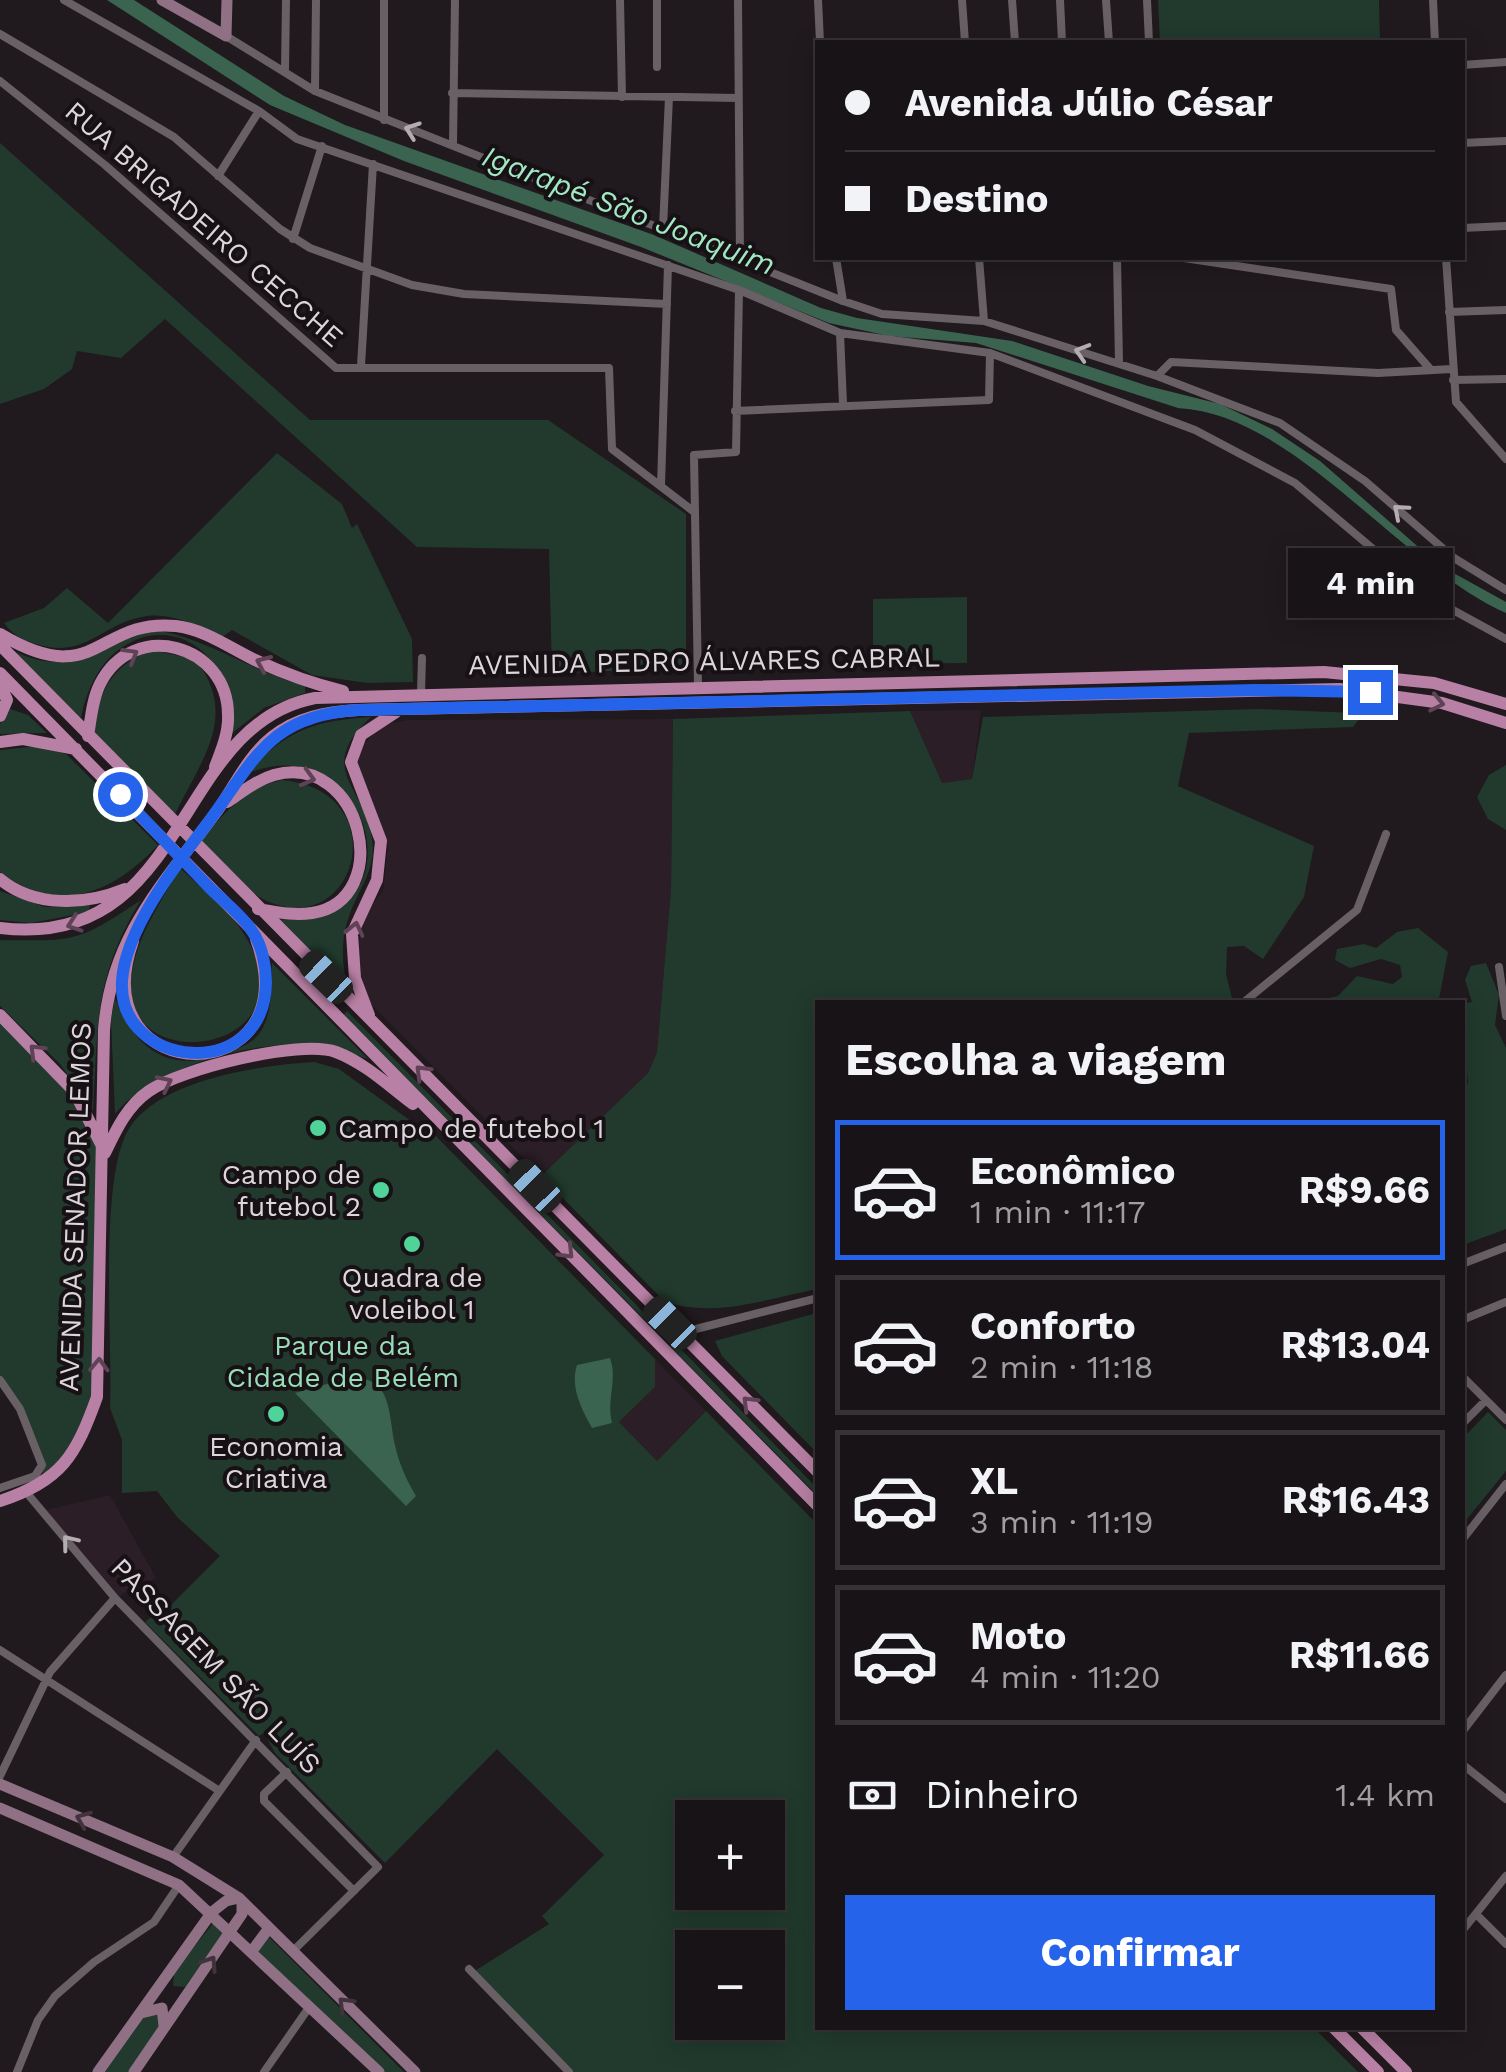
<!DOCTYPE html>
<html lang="pt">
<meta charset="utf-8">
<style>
:root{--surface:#181316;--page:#211c1f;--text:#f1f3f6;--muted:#9f9ea1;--line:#363235;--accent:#2563eb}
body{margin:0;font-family:"Work Sans",sans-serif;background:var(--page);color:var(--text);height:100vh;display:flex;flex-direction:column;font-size:38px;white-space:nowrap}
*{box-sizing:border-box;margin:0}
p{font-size:32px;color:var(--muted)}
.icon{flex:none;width:55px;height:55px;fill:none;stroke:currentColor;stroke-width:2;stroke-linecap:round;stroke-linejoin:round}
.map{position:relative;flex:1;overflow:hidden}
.drawer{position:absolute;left:815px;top:1000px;width:650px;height:1030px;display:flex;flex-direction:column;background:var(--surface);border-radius:0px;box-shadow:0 5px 25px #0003,0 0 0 2px var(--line)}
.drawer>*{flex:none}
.banner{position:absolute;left:815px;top:40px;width:650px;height:220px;border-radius:0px;box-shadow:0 5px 25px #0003,0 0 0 2px var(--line);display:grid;align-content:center;height:220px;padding:0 30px;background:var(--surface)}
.fabs{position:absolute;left:675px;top:1800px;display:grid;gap:20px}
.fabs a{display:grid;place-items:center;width:110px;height:110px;border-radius:0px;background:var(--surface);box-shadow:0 5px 25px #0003,0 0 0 2px var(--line);font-size:50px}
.end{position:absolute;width:45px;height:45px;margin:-22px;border:12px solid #2563eb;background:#fff;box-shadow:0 0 0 5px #fff}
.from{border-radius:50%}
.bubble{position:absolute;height:70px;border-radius:0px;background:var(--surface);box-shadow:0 5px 25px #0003,0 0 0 2px var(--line);font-size:32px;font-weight:700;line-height:70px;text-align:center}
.car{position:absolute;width:30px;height:60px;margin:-30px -15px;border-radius:12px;box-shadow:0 0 8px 2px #0007;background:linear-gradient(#222 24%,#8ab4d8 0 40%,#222 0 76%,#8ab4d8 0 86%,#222 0)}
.banner b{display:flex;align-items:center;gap:35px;height:95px;font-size:38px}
.banner b+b{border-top:2px solid var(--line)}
.banner i{width:25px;height:25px;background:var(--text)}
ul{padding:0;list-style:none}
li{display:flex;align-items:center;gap:30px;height:140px;margin:0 20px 15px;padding:0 10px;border:5px solid var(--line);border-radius:0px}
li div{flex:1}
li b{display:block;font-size:38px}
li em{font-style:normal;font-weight:700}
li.active{border-color:var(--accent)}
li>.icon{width:90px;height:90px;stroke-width:1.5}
h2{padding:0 30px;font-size:45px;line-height:120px}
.pay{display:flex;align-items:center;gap:25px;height:110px;padding:0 30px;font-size:38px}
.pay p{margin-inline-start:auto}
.action{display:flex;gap:20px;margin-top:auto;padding:20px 30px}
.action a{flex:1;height:115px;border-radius:0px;background:var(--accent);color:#fff;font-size:40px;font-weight:700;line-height:115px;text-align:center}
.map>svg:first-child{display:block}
.built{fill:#2b1e26}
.green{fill:#213a2d;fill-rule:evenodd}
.water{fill:#3a644f}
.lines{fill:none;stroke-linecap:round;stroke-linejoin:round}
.street{stroke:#696066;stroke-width:8}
.secondary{stroke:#907085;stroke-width:11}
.primary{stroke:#b880a4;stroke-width:12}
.oneway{stroke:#b3adb1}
.oneway2{stroke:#5f4255}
.oneway3{stroke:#41323c}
.route{stroke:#2563eb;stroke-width:12}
.poi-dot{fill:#4fd399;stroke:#171014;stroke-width:4}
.labels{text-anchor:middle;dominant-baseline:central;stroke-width:8;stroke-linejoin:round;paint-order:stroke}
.street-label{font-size:28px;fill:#dbd6d9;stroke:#171014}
.poi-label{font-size:28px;fill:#dbd6d9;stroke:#171014}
.park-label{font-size:28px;fill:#97deb8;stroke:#171014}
.water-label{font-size:30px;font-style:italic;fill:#a1e9c3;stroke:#171014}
</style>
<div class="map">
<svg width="1506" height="2072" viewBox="0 0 1506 2072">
<rect width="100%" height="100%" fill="#20191d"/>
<path class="built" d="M981 710 972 779 941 783 910 711Z
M673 719 671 889 657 1052 648 1073 541 1176 370 1003 359 970V941L364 915 383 891 388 846 356 772 360 748 382 725 409 720Z
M655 1359 706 1411 657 1461 619 1422 655 1387Z
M110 1495 156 1578 119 1596 46 1510Z"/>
<path class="green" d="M1158 0H1379L1380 42H1160Z
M0 143 310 420H548L686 514V667L552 674 549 549 417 547 165 319 121 358 77 351 72 369 44 389 0 404Z
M277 453 342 504 352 528 357 524 412 639 413 682 367 683 312 675 232 630 221 638C199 626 173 613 147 616 102 622 87 660 36 644 21 639 14 636 4 623L44 608 67 588 108 623Z
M967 597V663L873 664V599Z
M161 631C213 642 254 672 305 686V693L264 708 230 735C239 613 104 597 81 718L11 650C80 683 97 638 161 631Z
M151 650 195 659C240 716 201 760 174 816L93 732C100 690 111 666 151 650Z
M10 709 28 715 47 733 0 734V724Z
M1258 709 1356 713 1360 718 1353 727 1189 733 1178 786 1314 846 1304 897 1263 959 1244 946 1227 947 1226 974 1233 1002H818L817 1289C767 1299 715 1318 665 1302L541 1176 648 1073 657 1052 671 889 673 719 910 711 942 783 972 779 983 717Z
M371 717C311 772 371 789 373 847 373 872 360 888 351 911 340 938 341 965 349 993L275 919C429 934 372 718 244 775 287 731 310 721 371 717Z
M39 746 66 754 158 845C112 894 59 916 0 872V750Z
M1506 765V830L1488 819 1477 797 1489 775Z
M282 780C399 791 356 946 263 899 240 887 219 859 200 842 225 812 244 788 282 780Z
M180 868C201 888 229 910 244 934 317 1049 131 1081 131 987 131 944 160 904 180 868Z
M0 891 45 907 90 905 89 912 31 923 0 920Z
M141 900C94 977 98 1025 93 1111L60 1064 0 1006V940C75 941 77 943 141 900Z
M1418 928 1448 952 1439 999 1311 1002 1338 996 1357 976 1393 984 1402 977 1400 965 1381 959 1350 968 1335 960 1337 949 1364 944 1376 948 1397 932Z
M272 963 368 1059C354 1055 338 1047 323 1045 262 1038 154 1065 115 1114L111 1020 115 998C135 1048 167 1074 222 1054 237 1049 252 1045 261 1031 273 1012 271 984 272 963Z
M1486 963 1499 995 1495 1025 1506 1048V1229L1463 1245 1462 1087 1468 1084 1463 1004 1472 1002 1465 980 1471 966Z
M347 1011 658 1327 655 1330 343 1015Z
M0 1018 80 1104 103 1165 98 1380 84 1432 46 1481 20 1409 0 1380Z
M314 1062 339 1069 426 1132 433 1133 655 1359V1387L619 1422 657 1461 706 1411 817 1524 818 2028H1314L1358 2072H573L473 1972 549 1924 542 1916 604 1855 497 1749 385 1863 275 1753 264 1733 259 1736 145 1622 159 1610 163 1613 220 1556 178 1518 157 1491 122 1493V1440L110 1408C113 1342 98 1175 130 1127 162 1079 261 1065 314 1062ZM692 1818H768V1892H692ZM692 1948H768V2022H692Z
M817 1313H818L817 1453 722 1356 715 1341Z
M674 1342 817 1488V1495L670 1346Z
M1488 1412 1506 1430V1471L1463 1524V1438Z
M214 1922 224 1932 185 1987 173 1986 174 1972Z
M268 1936 404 2072H383L256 1951Z
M158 2010 162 2024 130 2072H104L143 2015Z"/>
<path class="water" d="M107 0H134L284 96 345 125 654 235 821 308 857 318 1012 341 1148 386 1220 404 1272 429 1320 461 1439 565 1506 602V613C1398 565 1295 414 1178 408L976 343 889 336 829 323 641 247 404 161 270 105Z
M610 1358C618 1380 606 1399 612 1423L592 1428C581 1408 570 1387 577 1365Z
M348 1378C393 1375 388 1413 395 1445 399 1464 406 1479 416 1496L406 1506 295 1393Z"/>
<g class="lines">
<path class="street" d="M64 0 259 111 297 139 739 290 840 333 990 353 1195 430 1295 483 1431 598 1506 639
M620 0 622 97
M738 0 740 260
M818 0 820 42
M962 0 965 42
M1012 0 1015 42
M1060 0 1062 42
M1106 0 1109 42
M1147 0 1149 42
M1433 0 1435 42
M0 34 174 137 280 229 310 248 412 285 464 294 667 304
M226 36 315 91 843 301 882 314 984 321 1157 376 1280 423 1365 481 1454 558 1506 590
M1462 65 1506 62
M657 67V0
M285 69 286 0
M0 81 105 165 336 368H609L612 449 693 511
M315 91 316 0
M452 93 738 98
M384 120V0
M1462 143 1506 141
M453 144 455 0
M218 176 259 111
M663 228 669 97
M1462 228 1506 226
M293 239 322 146
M836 258 843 301
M979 258 984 321
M1117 258 1119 363
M1184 258 1391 289 1396 330 1431 370
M1446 258 1456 402 1506 459
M1449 312 1506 310
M840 333 843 404
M361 366 373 164
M1157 376 1171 362 1378 373 1452 369
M1453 380 1506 379
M735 411 989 400 990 353
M661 485 668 265
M698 686 694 455 736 452 739 290
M421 693 422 658
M1499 967 1506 1016
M1244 1002 1357 910 1386 834
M1462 1264 1506 1247
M1462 1320 1506 1302
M671 1323 677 1321 688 1331 818 1298
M1462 1376 1506 1420
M0 1380 20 1409 42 1465 35 1476 0 1488
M1462 1424 1486 1400
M26 1492 115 1598 378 1867 293 1951
M1462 1540 1506 1484
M0 1650 218 1790
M1462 1732 1506 1675
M1462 1764 1506 1799
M287 1772 264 1794V1801L354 1891
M0 1776 50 1672 115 1598
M173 1857 256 1740
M1476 1914 1506 1944
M1462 1931 1506 1876
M469 1969 569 2072
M17 2072 38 2020 55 1996 94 1962 154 1922 179 1885
M264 2072 310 2006"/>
<path class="secondary" d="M162 0 226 36 227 0
M0 1784 173 1857 239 1898 415 2072
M0 1808 179 1885 379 2072
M252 1951 269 1928
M141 2013 162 2008 164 2026
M98 2072 212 1912 226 1901 239 1898
M134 2072 242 1914V1901"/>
<path class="primary" d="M0 634C97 692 96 618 176 626 204 629 230 648 255 660 283 673 313 684 343 691
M0 645 818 1472
M0 673 818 1506
M0 684 7 700 0 716
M88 736C91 719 92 700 100 684 133 618 228 644 228 715 229 733 221 751 215 767
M0 742 23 739 76 749
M227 802C242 792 257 780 274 775 362 751 396 900 312 913 294 916 276 912 258 909
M0 879C35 908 86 905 125 889
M0 928C190 951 172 725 315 698L1324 672 1434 683 1506 704
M133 941C80 1091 312 1093 256 939
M0 1015 74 1091 102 1146
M369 1015 355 978 352 934 377 880 381 841 351 762 361 735 396 712
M105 1153C116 1130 127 1106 149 1091 180 1069 300 1039 336 1052 365 1063 389 1086 413 1104
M0 1501C62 1481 76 1455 97 1397L104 1030C111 936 164 883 217 811 235 786 247 757 272 737 297 717 326 712 358 710L1339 689 1442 703 1506 723
M1334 2028 1378 2072
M1362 2028 1406 2072"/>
</g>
<defs><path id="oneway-chevron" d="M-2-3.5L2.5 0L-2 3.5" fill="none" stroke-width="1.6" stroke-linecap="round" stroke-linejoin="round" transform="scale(2.5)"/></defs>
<g class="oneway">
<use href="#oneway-chevron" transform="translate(412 130) rotate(-160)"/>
<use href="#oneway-chevron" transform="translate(1082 352) rotate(-163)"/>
<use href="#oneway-chevron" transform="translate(1400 511) rotate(-139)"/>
<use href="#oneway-chevron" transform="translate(69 1542) rotate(-129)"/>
</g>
<g class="oneway2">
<use href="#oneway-chevron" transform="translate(131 655) rotate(-30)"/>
<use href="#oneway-chevron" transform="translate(263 663) rotate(-156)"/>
<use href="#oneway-chevron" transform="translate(1437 703) rotate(12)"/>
<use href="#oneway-chevron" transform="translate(308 778) rotate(16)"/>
<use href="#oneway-chevron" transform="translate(74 924) rotate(161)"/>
<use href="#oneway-chevron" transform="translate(355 929) rotate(-77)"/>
<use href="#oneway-chevron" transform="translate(36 1051) rotate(-135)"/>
<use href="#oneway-chevron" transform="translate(422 1072) rotate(-135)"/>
<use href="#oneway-chevron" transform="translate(165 1083) rotate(-26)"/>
<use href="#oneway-chevron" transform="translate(567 1252) rotate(46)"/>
<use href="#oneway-chevron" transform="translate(99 1365) rotate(-88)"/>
<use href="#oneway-chevron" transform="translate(749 1403) rotate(-135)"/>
</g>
<g class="oneway3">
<use href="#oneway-chevron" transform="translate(83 1819) rotate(-158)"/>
<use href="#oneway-chevron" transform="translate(210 1963) rotate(-57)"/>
<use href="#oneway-chevron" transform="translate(345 2004) rotate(-135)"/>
</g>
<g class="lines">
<path class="route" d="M120 794C150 826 180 857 210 888 223 901 242 915 252 931 262 945 266 966 266 982 265 1084 117 1069 122 981 125 931 174 867 204 828 253 764 266 715 358 710L1256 690 1370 692"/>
</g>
<g class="poi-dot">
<circle cx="318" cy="1128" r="10"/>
<circle cx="381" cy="1190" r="10"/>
<circle cx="412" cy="1244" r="10"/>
<circle cx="276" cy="1414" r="10"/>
</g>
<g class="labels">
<g class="street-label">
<text transform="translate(204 224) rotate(41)">RUA BRIGADEIRO CECCHE</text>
<text transform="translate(704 661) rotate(-1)">AVENIDA PEDRO ÁLVARES CABRAL</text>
<text transform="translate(75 1207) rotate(-88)">AVENIDA SENADOR LEMOS</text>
<text transform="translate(216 1666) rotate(46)">PASSAGEM SÃO LUÍS</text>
</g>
<g class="poi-label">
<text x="338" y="1128" text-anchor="start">Campo de futebol 1</text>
<text x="361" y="1174" text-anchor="end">Campo de<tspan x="361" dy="32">futebol 2</tspan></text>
<text x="412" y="1277">Quadra de<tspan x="412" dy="32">voleibol 1</tspan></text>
<text x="276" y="1446">Economia<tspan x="276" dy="32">Criativa</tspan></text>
</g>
<g class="park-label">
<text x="343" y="1345">Parque da<tspan x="343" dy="32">Cidade de Belém</tspan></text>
</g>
<g class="water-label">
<text transform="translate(629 210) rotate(21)">Igarapé São Joaquim</text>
</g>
</g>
</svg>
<div class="fabs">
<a>+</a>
<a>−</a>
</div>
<i class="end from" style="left:120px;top:794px"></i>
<i class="end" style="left:1370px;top:692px"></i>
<div class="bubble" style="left:1288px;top:548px;width:165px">4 min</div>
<i class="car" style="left:326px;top:977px;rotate:314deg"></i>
<i class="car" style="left:535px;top:1186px;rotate:316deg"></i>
<i class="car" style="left:670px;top:1323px;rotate:315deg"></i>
<div class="banner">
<b><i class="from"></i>Avenida Júlio César</b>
<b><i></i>Destino</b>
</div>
<section class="drawer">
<h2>Escolha a viagem</h2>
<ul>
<li class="active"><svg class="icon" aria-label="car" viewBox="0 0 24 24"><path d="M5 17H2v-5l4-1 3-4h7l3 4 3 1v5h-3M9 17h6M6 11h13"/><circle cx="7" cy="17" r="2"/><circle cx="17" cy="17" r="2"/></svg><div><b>Econômico</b><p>1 min · 11:17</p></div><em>R$9.66</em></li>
<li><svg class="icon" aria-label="car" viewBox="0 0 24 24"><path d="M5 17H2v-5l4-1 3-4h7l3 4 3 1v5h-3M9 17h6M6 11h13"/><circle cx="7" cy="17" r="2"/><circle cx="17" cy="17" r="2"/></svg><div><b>Conforto</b><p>2 min · 11:18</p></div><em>R$13.04</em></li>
<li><svg class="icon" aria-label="car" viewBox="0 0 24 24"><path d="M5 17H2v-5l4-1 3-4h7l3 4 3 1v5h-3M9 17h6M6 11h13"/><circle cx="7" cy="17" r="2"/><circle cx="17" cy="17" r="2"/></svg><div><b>XL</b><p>3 min · 11:19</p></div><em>R$16.43</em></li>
<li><svg class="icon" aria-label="car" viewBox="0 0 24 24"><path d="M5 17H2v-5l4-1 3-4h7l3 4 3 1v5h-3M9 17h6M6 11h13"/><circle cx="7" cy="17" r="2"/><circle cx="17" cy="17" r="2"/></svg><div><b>Moto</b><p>4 min · 11:20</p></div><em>R$11.66</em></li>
</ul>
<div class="pay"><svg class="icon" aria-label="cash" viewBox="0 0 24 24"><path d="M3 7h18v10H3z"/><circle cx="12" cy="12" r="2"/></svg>Dinheiro<p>1.4 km</p></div>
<div class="action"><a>Confirmar</a></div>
</section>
</div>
